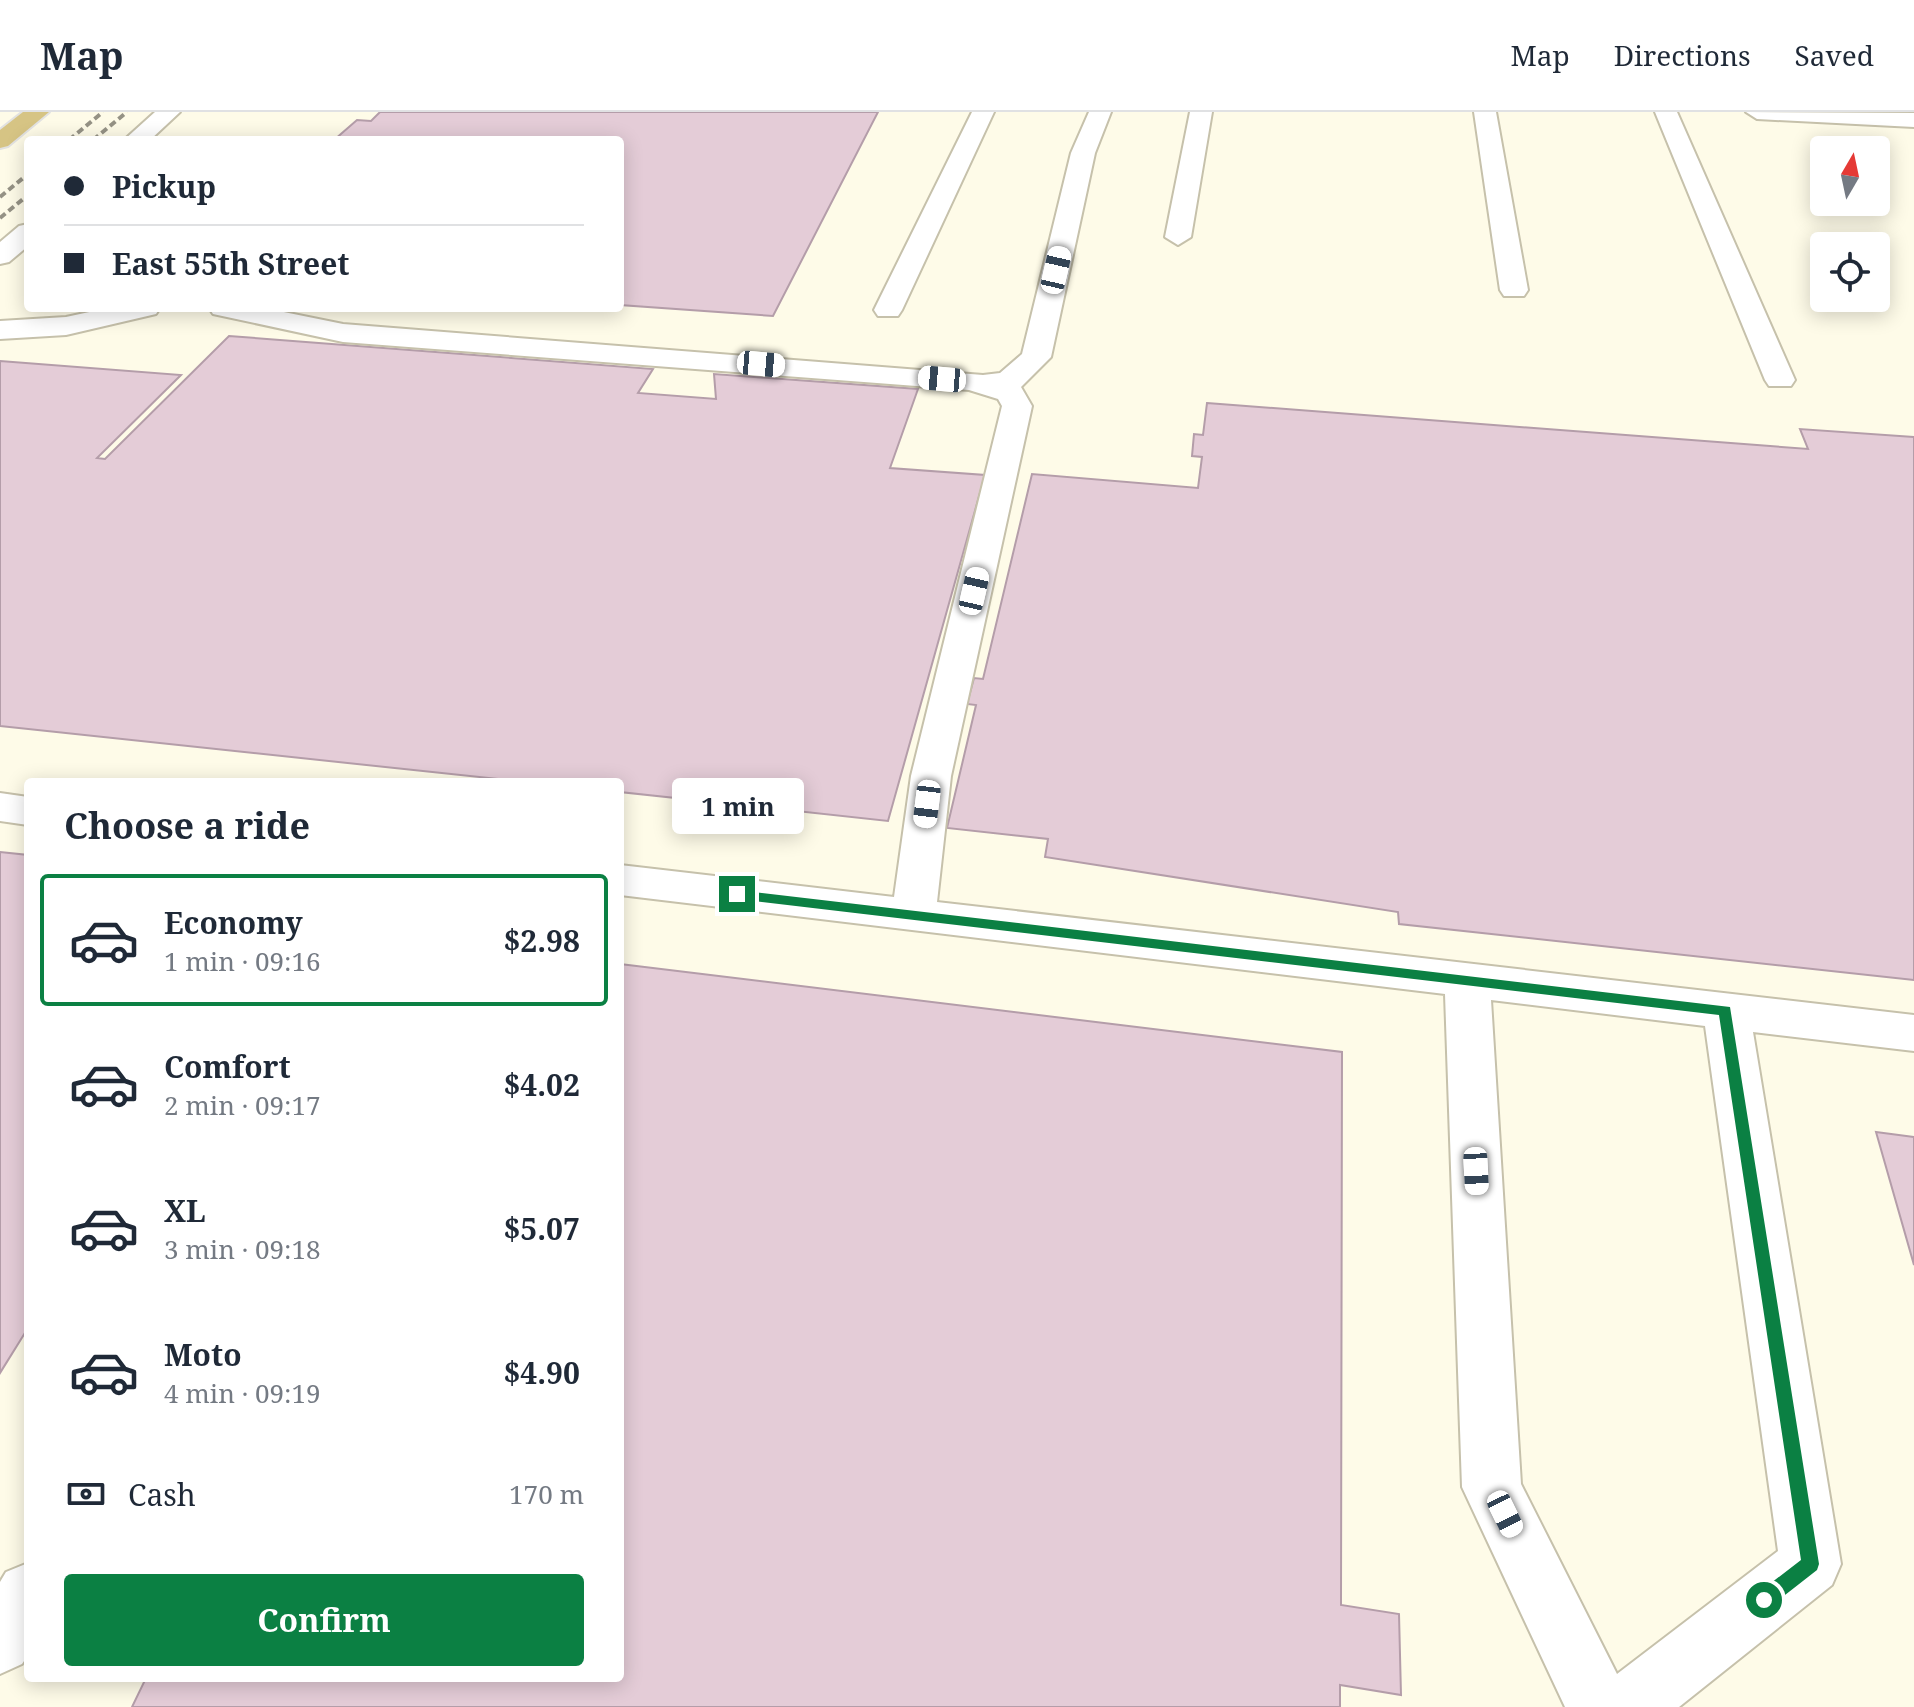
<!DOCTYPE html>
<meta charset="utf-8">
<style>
:root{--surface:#fff;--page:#f6f6f7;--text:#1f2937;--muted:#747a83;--line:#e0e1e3;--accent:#0b8043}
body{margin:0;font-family:"Noto Serif",serif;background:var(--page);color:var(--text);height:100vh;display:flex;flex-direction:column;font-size:30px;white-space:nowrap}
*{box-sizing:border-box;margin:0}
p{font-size:26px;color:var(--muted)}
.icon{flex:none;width:44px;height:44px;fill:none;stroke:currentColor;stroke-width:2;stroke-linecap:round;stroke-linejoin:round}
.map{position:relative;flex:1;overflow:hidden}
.side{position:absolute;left:24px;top:666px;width:600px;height:904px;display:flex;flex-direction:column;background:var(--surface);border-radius:8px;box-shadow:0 4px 20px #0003}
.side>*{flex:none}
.guide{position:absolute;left:24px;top:24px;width:600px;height:176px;border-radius:8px;box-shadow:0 4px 20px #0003;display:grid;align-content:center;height:176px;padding:0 40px;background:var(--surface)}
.needle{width:52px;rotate:9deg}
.fabs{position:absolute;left:1810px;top:24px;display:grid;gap:16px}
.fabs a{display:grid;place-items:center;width:80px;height:80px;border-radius:8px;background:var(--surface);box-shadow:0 4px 20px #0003;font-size:40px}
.end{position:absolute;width:36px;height:36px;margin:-18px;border:10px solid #0b8043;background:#fff;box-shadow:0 0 0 4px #fff}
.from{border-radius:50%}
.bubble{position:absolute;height:56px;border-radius:8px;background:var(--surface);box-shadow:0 4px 20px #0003;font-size:26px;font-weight:700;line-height:56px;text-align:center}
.car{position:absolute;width:24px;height:48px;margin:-24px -12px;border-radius:10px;box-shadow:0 0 6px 2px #0007;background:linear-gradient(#fff 24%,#345 0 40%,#fff 0 76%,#345 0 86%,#fff 0)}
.guide b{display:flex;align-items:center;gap:28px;height:76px;font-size:30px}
.guide b+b{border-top:2px solid var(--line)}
.guide i{width:20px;height:20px;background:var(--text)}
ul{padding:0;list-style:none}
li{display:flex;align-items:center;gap:24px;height:132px;margin:0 16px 12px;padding:0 24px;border:4px solid transparent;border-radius:8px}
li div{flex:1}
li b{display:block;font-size:30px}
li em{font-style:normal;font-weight:700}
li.selected{border-color:var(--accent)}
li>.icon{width:72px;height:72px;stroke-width:1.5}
h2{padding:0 40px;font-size:36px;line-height:96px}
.pay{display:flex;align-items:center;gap:20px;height:88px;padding:0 40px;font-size:30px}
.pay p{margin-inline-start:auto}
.cta{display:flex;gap:16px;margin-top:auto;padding:16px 40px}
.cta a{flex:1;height:92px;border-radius:8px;background:var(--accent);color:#fff;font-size:32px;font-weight:700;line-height:92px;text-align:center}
header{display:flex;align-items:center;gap:48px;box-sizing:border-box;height:112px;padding:0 40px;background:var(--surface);border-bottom:2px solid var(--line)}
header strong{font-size:38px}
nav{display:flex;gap:44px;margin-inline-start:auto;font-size:28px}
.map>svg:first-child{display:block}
.building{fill:#e4ccd7;stroke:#b49da9;stroke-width:2}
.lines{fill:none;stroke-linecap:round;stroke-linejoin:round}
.minor-casing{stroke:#c6c1ab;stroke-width:4}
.major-casing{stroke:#e2e2e1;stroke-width:4}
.minor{fill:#fff;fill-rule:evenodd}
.major{fill:#d6c484;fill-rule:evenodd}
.rail{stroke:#959285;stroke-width:4;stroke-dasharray:7 4;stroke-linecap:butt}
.route{fill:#0b8043}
</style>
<header>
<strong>Map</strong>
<nav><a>Map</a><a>Directions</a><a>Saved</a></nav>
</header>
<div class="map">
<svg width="1914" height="1595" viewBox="0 0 1914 1595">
<rect width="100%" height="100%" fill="#fefbe8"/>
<path class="building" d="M380 0H878L773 204 620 193V28H334L357 8 371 9Z
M229 224 653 257 638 281 716 287 714 262 918 277 890 356 985 363 888 709 620 680V670H526L0 614V249L181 263 97 346 105 347Z
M1207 291 1808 337 1800 317 1914 325V868L1399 812 1398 800 1045 745 1048 727 947 716 976 593 967 592 974 566 983 567 1032 362 1198 376 1202 345 1192 344 1194 322 1203 323Z
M0 740 28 743V1216L0 1261Z
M620 852 1342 940 1341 1493 1399 1502 1401 1583 1340 1573V1595H132L146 1566H620Z
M1876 1020 1914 1025V1153Z"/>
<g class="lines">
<defs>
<path id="minor" d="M155 0H180L150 28H124Z
M972 0H994L902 198 898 204H878L874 198Z
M1089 0H1111L1095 41 1051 245 1021 275 1032 294 951 664 937 790 1914 903V939L1753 920 1841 1452 1832 1473 1679 1595H1565L1462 1375 1445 882 620 783V753L894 785 911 664 1002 294 998 287 969 278 343 230 213 202 209 196H264L343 212 983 263 1000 261 1022 242 1071 41ZM1491 888 1705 914 1778 1439 1617 1562 1521 1372Z
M1190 0H1212L1191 125 1178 133 1165 125Z
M1474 0H1496L1528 178 1524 184H1504L1500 178Z
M1655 0H1677L1795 268 1791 274H1769L1765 268Z
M1746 0 1914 1V15L1757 7Z
M28 112V134L9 150 0 152V130L19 114Z
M108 196H160L156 202 66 223 0 227V209L66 205Z
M0 681 28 685V713L0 709Z
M28 1451V1543L22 1552 0 1562V1470L6 1460Z"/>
<path id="major" d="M23 0H49L8 34 0 36V18Z"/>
</defs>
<use href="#minor" class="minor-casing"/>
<use href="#major" class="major-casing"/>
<use href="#minor" class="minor"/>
<use href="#major" class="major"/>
<path class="rail" d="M69 28 103 0
M93 28 127 0
M0 85 28 62
M0 106 28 83"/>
</g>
<path class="route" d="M737 778 1730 895 1819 1452 1817 1458 1771 1494H1758V1481L1801 1448 1719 903 737 787 731 782Z"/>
</svg>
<div class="fabs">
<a><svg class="needle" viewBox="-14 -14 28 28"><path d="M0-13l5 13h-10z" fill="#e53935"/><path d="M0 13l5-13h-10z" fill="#747a83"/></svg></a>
<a><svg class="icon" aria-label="locate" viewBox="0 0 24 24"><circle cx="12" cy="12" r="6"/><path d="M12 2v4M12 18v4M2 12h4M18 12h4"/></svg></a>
</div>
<i class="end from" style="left:1764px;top:1488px"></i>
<i class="end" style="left:737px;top:782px"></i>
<div class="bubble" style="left:672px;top:666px;width:132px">1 min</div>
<i class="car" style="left:1056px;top:158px;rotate:13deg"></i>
<i class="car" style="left:761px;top:252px;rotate:95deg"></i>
<i class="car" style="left:942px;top:267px;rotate:275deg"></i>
<i class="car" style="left:974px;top:479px;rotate:13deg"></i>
<i class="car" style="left:927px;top:692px;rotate:187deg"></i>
<i class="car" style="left:1476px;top:1059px;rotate:177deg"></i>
<i class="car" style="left:1505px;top:1402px;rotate:154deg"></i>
<div class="guide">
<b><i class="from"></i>Pickup</b>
<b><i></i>East 55th Street</b>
</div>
<section class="side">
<h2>Choose a ride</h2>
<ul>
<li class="selected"><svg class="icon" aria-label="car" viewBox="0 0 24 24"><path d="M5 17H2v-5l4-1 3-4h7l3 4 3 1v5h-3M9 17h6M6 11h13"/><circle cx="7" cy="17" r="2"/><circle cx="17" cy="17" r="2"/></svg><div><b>Economy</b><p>1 min · 09:16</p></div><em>$2.98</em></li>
<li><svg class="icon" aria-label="car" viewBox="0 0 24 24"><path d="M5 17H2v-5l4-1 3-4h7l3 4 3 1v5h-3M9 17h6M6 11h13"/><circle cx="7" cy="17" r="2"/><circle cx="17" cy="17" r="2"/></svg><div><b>Comfort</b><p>2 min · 09:17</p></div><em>$4.02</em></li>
<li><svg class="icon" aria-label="car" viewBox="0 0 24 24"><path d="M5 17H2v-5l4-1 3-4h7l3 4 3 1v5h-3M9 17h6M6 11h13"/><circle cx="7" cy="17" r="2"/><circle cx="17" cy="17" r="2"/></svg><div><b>XL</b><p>3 min · 09:18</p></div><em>$5.07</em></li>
<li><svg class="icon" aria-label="car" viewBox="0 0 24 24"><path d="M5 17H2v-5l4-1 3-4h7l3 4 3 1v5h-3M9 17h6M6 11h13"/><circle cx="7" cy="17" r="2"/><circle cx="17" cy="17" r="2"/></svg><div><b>Moto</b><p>4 min · 09:19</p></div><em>$4.90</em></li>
</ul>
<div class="pay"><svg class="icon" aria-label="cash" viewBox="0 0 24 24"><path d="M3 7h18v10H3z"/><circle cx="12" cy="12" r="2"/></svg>Cash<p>170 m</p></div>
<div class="cta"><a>Confirm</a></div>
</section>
</div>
